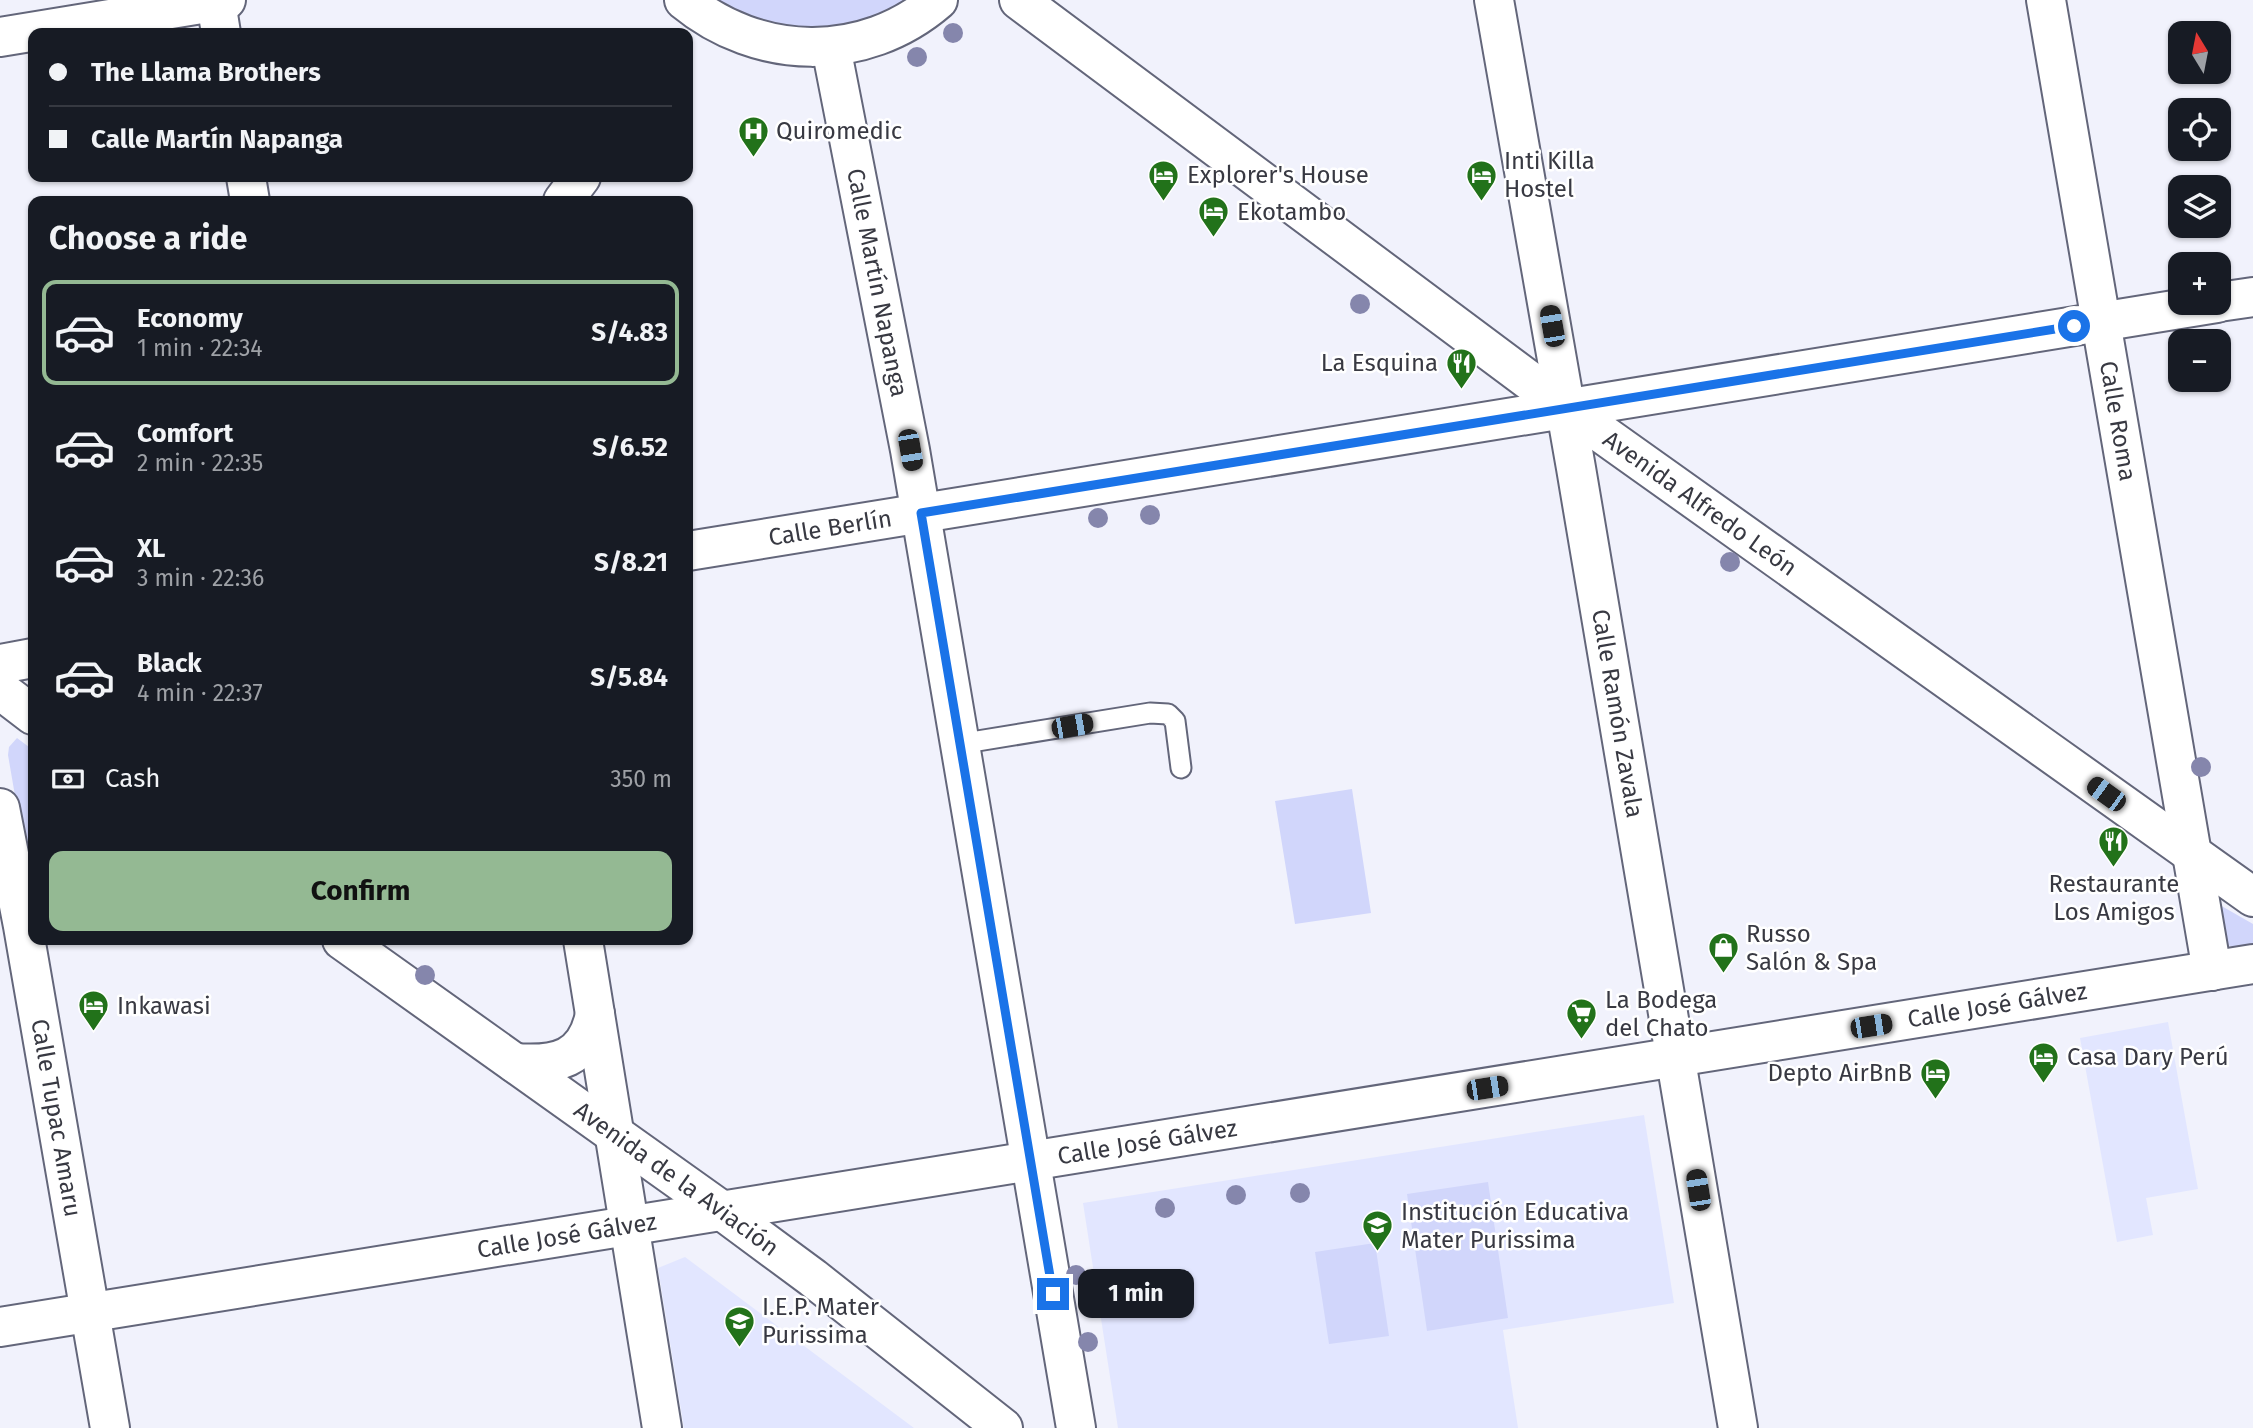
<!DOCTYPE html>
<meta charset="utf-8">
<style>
:root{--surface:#171b24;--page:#20242c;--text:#f1f3f6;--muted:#9ea1a6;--line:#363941;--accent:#94b993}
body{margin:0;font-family:"Fira Sans",sans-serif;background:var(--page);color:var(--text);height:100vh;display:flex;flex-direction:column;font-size:26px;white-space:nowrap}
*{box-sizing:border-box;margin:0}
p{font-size:23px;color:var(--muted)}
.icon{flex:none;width:38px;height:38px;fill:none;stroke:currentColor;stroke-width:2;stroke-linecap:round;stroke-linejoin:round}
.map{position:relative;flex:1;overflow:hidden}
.panel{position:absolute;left:28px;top:196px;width:665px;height:749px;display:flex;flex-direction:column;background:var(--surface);border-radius:14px;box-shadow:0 2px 5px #0004}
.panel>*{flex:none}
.guide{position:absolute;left:28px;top:28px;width:665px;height:154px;border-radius:14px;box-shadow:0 2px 5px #0004;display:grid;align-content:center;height:154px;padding:0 21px;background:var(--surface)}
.needle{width:46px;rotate:350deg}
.tools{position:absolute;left:2168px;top:21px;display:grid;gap:14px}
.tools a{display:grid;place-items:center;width:63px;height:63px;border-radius:14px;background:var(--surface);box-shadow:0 2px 5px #0004;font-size:35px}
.end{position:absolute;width:32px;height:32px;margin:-16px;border:9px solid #1a73e8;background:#fff;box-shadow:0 0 0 4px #fff}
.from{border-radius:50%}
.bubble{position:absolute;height:49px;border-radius:14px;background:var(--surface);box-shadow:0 2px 5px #0004;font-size:23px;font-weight:700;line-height:49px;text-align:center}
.car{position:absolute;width:21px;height:42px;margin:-21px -10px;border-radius:9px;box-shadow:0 0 5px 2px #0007;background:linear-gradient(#222 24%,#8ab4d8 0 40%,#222 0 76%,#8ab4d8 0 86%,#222 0)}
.guide b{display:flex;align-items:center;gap:24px;height:66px;font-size:26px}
.guide b+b{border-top:2px solid var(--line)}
.guide i{width:18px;height:18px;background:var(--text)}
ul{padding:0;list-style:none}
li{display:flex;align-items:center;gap:21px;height:105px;margin:0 14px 10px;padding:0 7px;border:4px solid transparent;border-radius:14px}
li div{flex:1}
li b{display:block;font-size:26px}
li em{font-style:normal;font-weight:700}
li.current{border-color:var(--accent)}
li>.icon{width:63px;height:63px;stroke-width:1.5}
h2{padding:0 21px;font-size:32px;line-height:84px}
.pay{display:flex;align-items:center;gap:18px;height:77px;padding:0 21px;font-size:26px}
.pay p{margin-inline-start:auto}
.cta{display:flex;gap:14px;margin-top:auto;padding:14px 21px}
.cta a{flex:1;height:80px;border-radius:14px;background:var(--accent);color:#111;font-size:28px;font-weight:700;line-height:80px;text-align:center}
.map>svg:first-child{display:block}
.built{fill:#e2e6ff}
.green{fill:#d1d6fb}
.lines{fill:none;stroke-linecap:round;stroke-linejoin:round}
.service-casing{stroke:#63667a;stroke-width:23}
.minor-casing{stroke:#63667a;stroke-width:42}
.secondary-casing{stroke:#63667a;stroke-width:42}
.service{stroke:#fff;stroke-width:19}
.minor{stroke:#fff;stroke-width:38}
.secondary{stroke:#fff;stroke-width:38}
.tree{fill:#8586ac}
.route{stroke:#1a73e8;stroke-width:9}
.labels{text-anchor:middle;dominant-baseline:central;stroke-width:5;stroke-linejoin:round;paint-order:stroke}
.poi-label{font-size:24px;fill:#383942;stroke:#fff;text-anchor:start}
.street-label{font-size:24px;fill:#383942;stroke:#fff}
</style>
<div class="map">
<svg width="2253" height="1428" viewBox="0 0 2253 1428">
<rect width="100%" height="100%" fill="#f1f2fc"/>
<path class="built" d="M2168 1022 2198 1189 2146 1198 2153 1235 2117 1242 2080 1038Z
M1644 1115 1674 1303 1503 1330 1518 1428H1118L1083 1203Z
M685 1257 914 1428H684L658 1268Z"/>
<path class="green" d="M718 0H910L851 27 796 29 742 16Z
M17 738 33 750V884L29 877 8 755 9 747Z
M1352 789 1371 913 1295 924 1275 801Z
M2218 904 2253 924V946L2236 948 2225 944Z
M1488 1182 1508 1318 1427 1331 1407 1194Z
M1375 1243 1389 1336 1329 1344 1315 1252Z"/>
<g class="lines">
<defs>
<path id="service" d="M959 744 1150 713 1168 714 1175 721 1181 768"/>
<g id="minor">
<path id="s1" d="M1019 0 1566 408 2253 897"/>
<path id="s2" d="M1494 0 1576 468 1738 1428"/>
<path id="s3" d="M2046 0 2212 971"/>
<path d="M216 2 221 33"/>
<path id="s4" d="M831 47 910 450 1076 1428"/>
<path d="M246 177 250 201"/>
<path d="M563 201 581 177"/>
<path d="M2219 302 2253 297"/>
<path id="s5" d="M688 551 2217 303"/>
<path d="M0 664 33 658"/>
<path id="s6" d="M0 808 23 926 110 1428"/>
<path d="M583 940 662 1428"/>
<path id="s7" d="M0 1327 2253 964"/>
</g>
<g id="secondary">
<path d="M684 0C758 61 864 64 938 0"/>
<path d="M0 37 226 0"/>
<path d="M0 690 33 715"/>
<path id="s8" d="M342 940 721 1210 813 1278 1003 1428"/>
<path d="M515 1063C556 1066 586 1060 595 1014"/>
</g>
</defs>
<use href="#service" class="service-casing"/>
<use href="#minor" class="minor-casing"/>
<use href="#secondary" class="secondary-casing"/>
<use href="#service" class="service"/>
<use href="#minor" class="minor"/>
<use href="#secondary" class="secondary"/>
</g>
<g class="tree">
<circle cx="953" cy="33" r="10"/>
<circle cx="917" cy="57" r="10"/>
<circle cx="1360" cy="304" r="10"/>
<circle cx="1150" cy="515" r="10"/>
<circle cx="1098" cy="518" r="10"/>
<circle cx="1730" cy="562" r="10"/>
<circle cx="2201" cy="767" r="10"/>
<circle cx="425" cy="975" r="10"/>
<circle cx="1300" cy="1193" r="10"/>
<circle cx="1236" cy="1195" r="10"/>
<circle cx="1165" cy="1208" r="10"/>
<circle cx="1076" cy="1275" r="10"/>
<circle cx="1088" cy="1342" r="10"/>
</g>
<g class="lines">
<path class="route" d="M1053 1294 921 513 2074 326"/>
</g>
<defs>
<symbol id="hospital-pin" viewBox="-11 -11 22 30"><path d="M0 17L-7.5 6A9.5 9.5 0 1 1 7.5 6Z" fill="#22721a" stroke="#fff"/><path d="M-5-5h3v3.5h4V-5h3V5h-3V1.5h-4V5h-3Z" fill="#fff"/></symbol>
<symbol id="hotel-pin" viewBox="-11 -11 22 30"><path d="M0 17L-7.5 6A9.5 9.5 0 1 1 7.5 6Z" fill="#22721a" stroke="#fff"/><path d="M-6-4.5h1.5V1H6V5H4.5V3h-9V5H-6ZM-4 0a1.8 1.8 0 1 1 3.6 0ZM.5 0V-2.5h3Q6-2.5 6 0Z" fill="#fff"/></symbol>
<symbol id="restaurant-pin" viewBox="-11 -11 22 30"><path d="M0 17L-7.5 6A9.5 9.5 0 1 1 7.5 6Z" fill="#22721a" stroke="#fff"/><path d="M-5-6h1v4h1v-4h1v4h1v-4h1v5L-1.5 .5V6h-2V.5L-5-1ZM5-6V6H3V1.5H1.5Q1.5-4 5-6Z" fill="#fff"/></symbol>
<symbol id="shop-pin" viewBox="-11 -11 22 30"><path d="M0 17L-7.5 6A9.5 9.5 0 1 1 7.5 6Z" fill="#22721a" stroke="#fff"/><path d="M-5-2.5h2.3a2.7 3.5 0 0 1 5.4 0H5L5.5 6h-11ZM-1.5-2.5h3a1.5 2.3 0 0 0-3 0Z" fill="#fff"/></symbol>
<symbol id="supermarket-pin" viewBox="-11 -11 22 30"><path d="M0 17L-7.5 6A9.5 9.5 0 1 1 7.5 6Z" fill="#22721a" stroke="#fff"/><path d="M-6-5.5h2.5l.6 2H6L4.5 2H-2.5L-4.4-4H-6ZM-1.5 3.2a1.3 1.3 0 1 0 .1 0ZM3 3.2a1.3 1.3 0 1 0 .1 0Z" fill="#fff"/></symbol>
<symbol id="school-pin" viewBox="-11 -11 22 30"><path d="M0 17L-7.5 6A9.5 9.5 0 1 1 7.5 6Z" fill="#22721a" stroke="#fff"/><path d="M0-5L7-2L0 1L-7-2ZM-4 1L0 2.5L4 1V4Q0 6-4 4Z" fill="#fff"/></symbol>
</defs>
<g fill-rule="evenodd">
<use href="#hospital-pin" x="736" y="114" width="35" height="47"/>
<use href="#hotel-pin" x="1146" y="158" width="35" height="47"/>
<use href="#hotel-pin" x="1464" y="158" width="35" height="47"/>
<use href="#hotel-pin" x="1196" y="194" width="35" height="47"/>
<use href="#restaurant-pin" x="1444" y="346" width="35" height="47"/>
<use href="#restaurant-pin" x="2096" y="824" width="35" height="47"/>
<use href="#shop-pin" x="1706" y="930" width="35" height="47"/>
<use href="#hotel-pin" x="76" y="988" width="35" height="47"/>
<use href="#supermarket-pin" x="1564" y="996" width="35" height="47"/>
<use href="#hotel-pin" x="2026" y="1040" width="35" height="47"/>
<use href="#hotel-pin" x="1918" y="1056" width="35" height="47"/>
<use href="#school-pin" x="1360" y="1208" width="35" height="47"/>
<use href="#school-pin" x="722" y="1304" width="35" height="47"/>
</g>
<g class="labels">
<g class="poi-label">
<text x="776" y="131">Quiromedic</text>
<text x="1504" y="161">Inti Killa<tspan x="1504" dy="28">Hostel</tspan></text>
<text x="1187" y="175">Explorer's House</text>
<text x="1237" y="212">Ekotambo</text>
<text x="1438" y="363" text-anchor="end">La Esquina</text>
<text x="2114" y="884" text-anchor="middle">Restaurante<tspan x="2114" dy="28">Los Amigos</tspan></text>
<text x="1746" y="934">Russo<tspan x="1746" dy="28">Salón &amp; Spa</tspan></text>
<text x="1605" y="1000">La Bodega<tspan x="1605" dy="28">del Chato</tspan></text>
<text x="117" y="1006">Inkawasi</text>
<text x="2067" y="1057">Casa Dary Perú</text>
<text x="1912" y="1073" text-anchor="end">Depto AirBnB</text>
<text x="1401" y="1212">Institución Educativa<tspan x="1401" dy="28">Mater Purissima</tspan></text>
<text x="762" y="1307">I.E.P. Mater<tspan x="762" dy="28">Purissima</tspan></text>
</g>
<g class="street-label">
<text stroke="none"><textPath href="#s4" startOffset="240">Calle Martín Napanga</textPath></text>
<text stroke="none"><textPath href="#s3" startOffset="427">Calle Roma</textPath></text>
<text stroke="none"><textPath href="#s1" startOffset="847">Avenida Alfredo León</textPath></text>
<text stroke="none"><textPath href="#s5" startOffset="144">Calle Berlín</textPath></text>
<text stroke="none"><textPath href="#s2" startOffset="724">Calle Ramón Zavala</textPath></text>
<text stroke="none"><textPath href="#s7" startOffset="2023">Calle José Gálvez</textPath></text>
<text stroke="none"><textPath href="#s6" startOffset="315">Calle Tupac Amaru</textPath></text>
<text stroke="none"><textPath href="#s7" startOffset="1162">Calle José Gálvez</textPath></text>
<text stroke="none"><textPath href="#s8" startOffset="411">Avenida de la Aviación</textPath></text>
<text stroke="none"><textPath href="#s7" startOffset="574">Calle José Gálvez</textPath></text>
</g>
</g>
</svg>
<div class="tools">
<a><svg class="needle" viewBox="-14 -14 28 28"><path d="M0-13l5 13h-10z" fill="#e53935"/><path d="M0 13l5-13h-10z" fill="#9ea1a6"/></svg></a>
<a><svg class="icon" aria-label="locate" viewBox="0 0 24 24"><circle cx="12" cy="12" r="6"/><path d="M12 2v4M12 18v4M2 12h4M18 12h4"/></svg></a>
<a><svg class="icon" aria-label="layers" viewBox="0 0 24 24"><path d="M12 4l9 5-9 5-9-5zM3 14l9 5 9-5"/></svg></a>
<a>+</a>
<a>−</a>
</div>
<i class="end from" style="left:2074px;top:326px"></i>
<i class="end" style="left:1053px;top:1294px"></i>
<div class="bubble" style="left:1078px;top:1269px;width:116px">1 min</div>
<i class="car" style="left:1552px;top:326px;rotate:350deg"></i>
<i class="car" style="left:910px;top:450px;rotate:170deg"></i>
<i class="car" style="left:1072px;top:726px;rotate:80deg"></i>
<i class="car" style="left:2106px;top:794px;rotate:306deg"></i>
<i class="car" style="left:1871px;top:1026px;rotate:81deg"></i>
<i class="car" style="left:1487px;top:1088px;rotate:81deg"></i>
<i class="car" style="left:1698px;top:1190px;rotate:351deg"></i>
<div class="guide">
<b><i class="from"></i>The Llama Brothers</b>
<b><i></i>Calle Martín Napanga</b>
</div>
<section class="panel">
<h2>Choose a ride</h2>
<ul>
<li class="current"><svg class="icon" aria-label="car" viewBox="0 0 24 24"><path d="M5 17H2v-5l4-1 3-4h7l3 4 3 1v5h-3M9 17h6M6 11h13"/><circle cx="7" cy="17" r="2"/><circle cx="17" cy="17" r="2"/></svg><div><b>Economy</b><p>1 min · 22:34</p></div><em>S/4.83</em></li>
<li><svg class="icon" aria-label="car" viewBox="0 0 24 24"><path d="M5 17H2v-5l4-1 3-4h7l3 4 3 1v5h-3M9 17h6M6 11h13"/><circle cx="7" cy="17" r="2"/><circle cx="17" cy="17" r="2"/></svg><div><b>Comfort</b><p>2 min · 22:35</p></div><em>S/6.52</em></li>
<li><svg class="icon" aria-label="car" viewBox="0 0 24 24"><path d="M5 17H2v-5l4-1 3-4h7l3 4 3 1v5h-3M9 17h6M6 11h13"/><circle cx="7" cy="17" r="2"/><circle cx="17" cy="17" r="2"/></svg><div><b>XL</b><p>3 min · 22:36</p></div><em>S/8.21</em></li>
<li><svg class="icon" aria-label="car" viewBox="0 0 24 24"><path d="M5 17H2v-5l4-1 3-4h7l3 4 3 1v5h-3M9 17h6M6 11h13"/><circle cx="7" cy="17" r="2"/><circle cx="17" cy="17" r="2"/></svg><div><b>Black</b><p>4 min · 22:37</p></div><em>S/5.84</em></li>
</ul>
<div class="pay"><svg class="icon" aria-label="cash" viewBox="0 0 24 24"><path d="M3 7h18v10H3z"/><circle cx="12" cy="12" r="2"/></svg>Cash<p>350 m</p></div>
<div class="cta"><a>Confirm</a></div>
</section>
</div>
